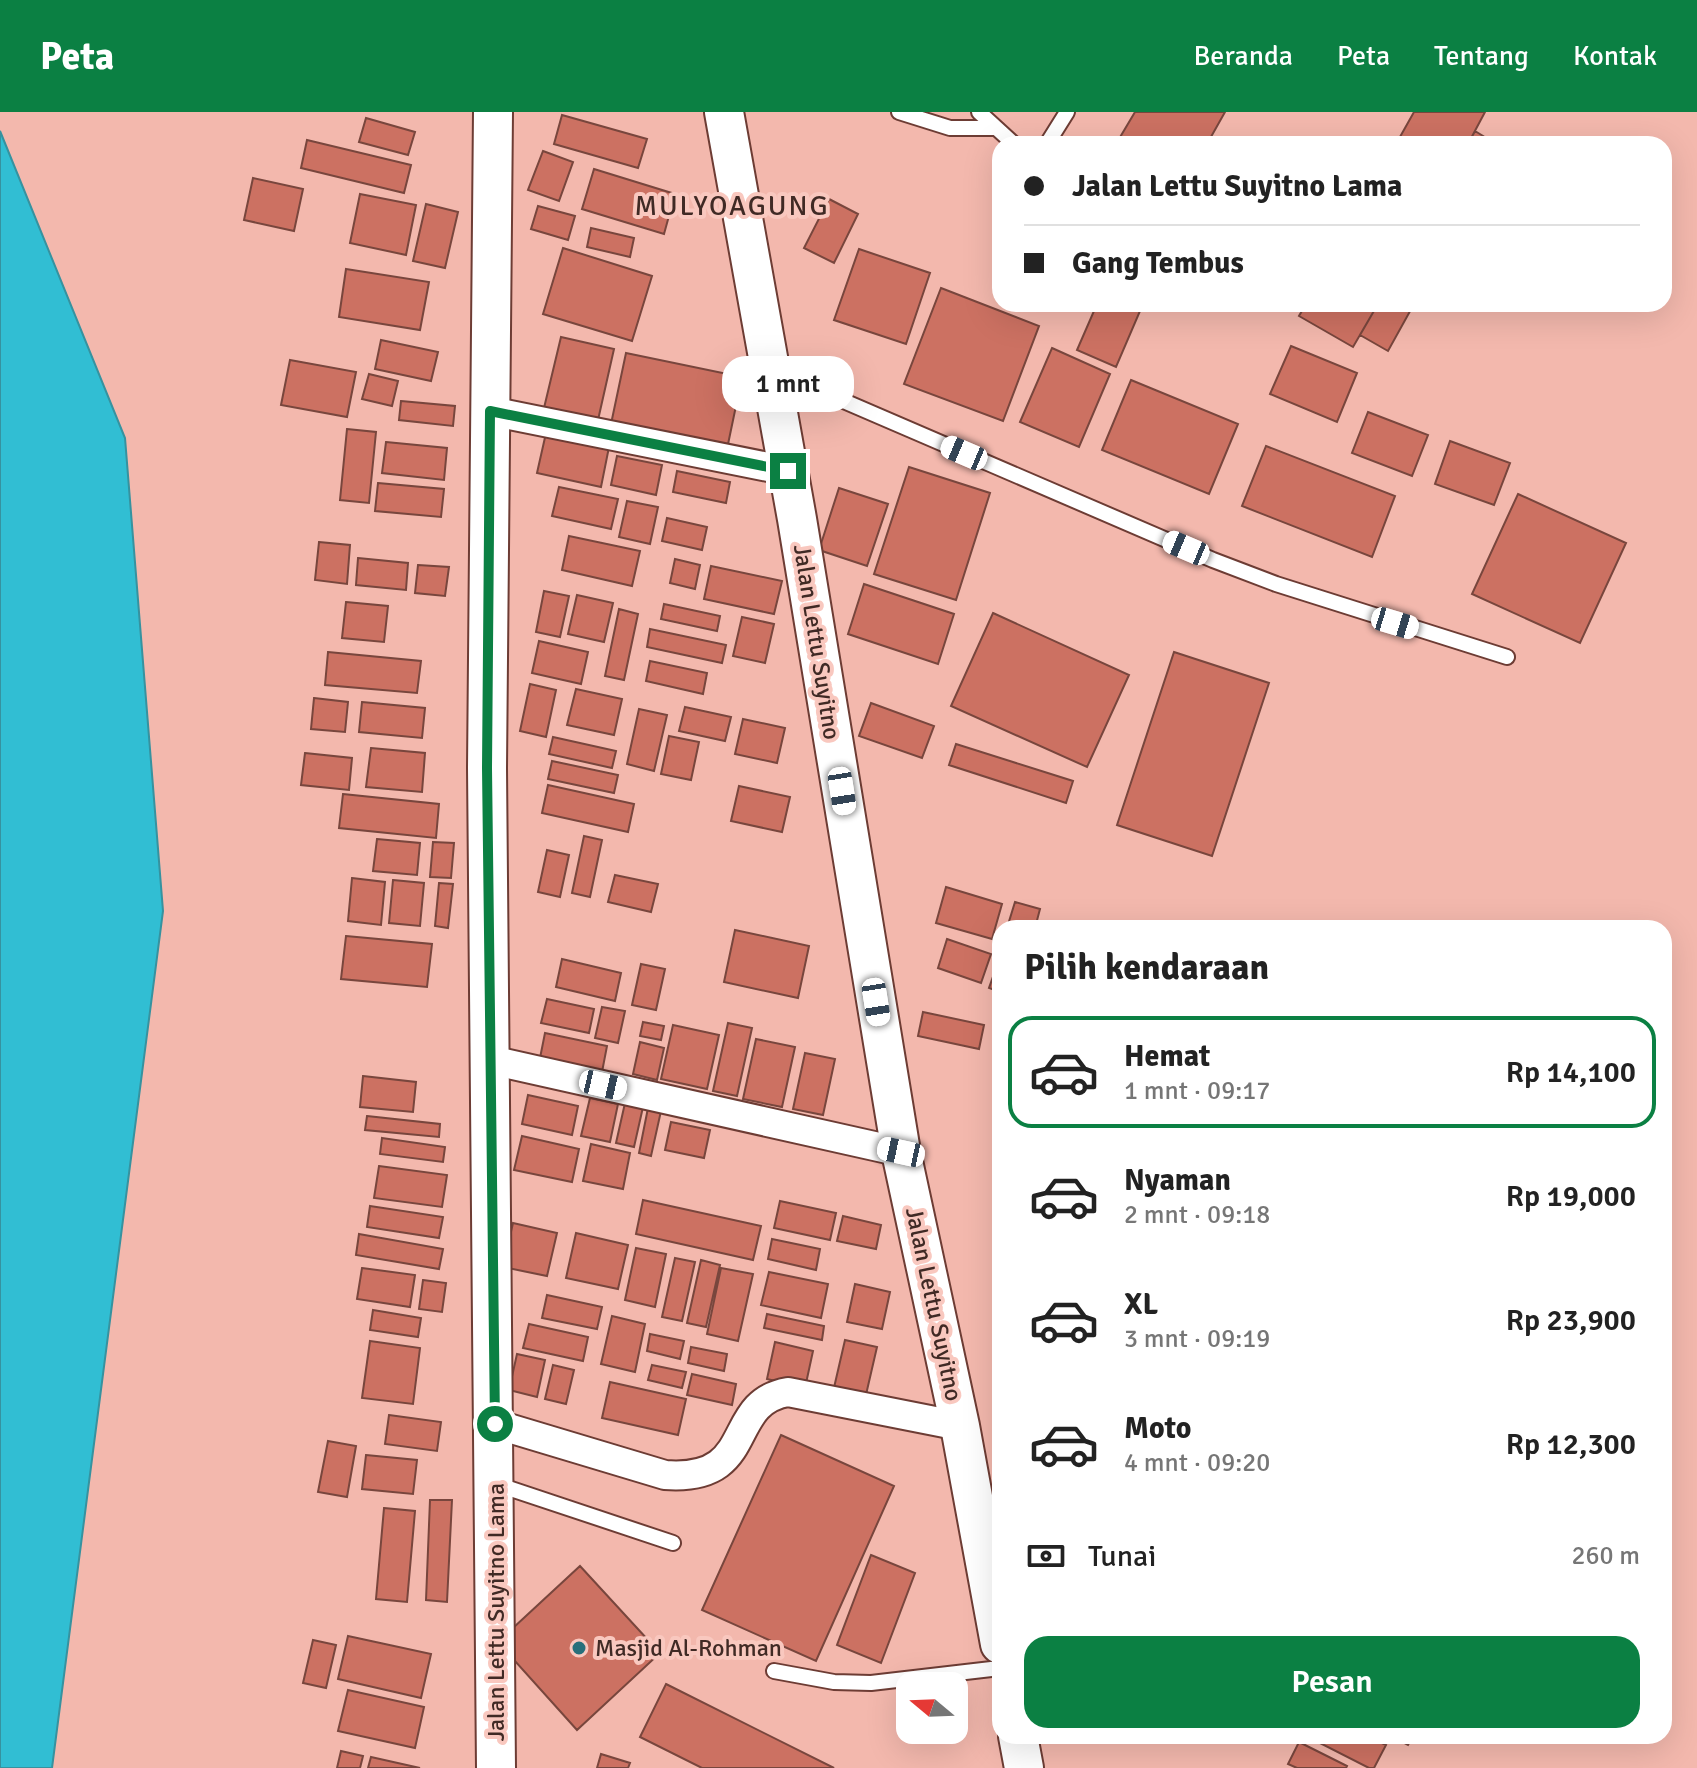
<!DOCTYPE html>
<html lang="id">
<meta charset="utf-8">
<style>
:root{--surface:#fff;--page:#f2f2f2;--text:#222;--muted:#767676;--line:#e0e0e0;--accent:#0b8043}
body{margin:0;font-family:Signika,sans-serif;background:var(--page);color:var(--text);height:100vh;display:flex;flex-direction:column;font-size:30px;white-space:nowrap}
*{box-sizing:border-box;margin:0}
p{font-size:26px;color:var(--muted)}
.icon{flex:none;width:44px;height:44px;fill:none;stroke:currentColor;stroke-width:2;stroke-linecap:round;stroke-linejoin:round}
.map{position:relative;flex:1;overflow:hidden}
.side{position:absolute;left:992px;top:808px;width:680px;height:824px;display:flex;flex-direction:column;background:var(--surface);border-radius:24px;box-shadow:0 8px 32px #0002}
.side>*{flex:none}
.banner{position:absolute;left:992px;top:24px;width:680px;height:176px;border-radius:24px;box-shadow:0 8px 32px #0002;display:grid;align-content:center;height:176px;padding:0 32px;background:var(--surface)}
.needle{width:52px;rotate:289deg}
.controls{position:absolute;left:896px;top:1560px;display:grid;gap:16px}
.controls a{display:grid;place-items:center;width:72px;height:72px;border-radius:16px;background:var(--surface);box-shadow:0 8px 32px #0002;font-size:40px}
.end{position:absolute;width:36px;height:36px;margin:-18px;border:10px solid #0b8043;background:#fff;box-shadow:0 0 0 4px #fff}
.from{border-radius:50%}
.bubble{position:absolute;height:56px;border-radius:24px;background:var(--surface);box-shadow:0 8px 32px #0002;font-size:26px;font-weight:600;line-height:56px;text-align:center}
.car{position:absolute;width:24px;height:48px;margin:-24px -12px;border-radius:10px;box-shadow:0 0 6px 2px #0007;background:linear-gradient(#fff 24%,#345 0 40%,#fff 0 76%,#345 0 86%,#fff 0)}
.banner b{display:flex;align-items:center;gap:28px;height:76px;font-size:30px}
.banner b+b{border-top:2px solid var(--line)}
.banner i{width:20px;height:20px;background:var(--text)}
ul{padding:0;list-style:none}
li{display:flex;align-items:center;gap:24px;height:112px;margin:0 16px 12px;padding:0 16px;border:4px solid transparent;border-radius:24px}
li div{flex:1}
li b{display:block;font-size:30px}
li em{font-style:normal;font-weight:600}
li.active{border-color:var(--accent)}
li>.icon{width:72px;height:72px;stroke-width:1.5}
h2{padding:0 32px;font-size:36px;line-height:96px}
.pay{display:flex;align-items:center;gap:20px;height:88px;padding:0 32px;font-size:30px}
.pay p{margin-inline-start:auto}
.cta{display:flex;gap:16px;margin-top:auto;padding:16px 32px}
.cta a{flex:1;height:92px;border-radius:24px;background:var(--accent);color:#fff;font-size:32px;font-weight:600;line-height:92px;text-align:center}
header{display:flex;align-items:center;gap:48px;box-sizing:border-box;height:112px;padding:0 40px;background:var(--accent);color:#fff}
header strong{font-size:38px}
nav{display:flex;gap:44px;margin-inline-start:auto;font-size:28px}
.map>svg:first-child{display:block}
.water{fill:#31bed3;stroke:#36929f;stroke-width:2}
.building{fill:#cc7162;stroke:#78463d;stroke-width:2}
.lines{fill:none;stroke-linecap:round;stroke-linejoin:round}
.service-casing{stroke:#6d3c34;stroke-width:18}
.minor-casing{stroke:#6d3c34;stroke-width:32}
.secondary-casing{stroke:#6d3c34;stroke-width:42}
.service{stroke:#fff;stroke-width:14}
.minor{stroke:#fff;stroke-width:28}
.secondary{stroke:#fff;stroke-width:38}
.route{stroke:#0b8043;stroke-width:10}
.poi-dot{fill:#286f7b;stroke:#f9c8bf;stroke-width:3}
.labels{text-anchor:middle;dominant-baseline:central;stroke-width:8;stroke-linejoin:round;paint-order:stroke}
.street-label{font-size:24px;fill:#402a25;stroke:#f9c8bf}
.poi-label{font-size:24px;fill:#402a25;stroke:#f9c8bf;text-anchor:start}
.quarter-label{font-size:28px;letter-spacing:2px;fill:#402a25;stroke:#f9c8bf}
</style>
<header>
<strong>Peta</strong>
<nav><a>Beranda</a><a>Peta</a><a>Tentang</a><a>Kontak</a></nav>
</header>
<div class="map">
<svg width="1697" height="1656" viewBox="0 0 1697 1656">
<rect width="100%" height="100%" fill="#f3b8ad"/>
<path class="water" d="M0 19 125 326 163 799 52 1656H0Z"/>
<path class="building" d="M1135 0H1225L1207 32H1116Z
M1414 0H1485L1468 32H1396Z
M562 3 647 27 638 56 554 32Z
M366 6 415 20 408 43 359 30Z
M1475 19 1496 32H1468Z
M307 28 411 53 404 81 301 56Z
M543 39 573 50 559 89 528 78Z
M594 57 675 82 664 122 582 97Z
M253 66 303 77 294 119 244 108Z
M360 82 416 93 406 143 350 131Z
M829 87 858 102 834 151 804 136Z
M426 92 458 100 445 156 413 149Z
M538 94 575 104 568 128 531 117Z
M591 116 634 126 630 145 587 135Z
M563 136 652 164 632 229 543 202Z
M859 137 930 161 906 232 834 208Z
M346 157 429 170 420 218 339 205Z
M941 176 1039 214 1003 309 904 272Z
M1097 192H1143L1116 255 1077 238Z
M1306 192H1378L1353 235 1299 204Z
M1378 192H1414L1388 239 1360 223Z
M561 225 614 237 598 308 544 296Z
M381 228 438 240 431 269 375 257Z
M1291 234 1357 261 1337 310 1270 282Z
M1052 236 1110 262 1079 335 1020 310Z
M626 241 742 265 727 337 611 312Z
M290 248 356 260 347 305 281 293Z
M369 262 398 269 392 294 362 287Z
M1131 268 1238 312 1209 382 1102 338Z
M401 289 455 294 453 314 399 308Z
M1368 300 1428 323 1412 364 1352 341Z
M347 317 376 320 369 391 340 388Z
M546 321 609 335 601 375 537 361Z
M1450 329 1510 351 1494 393 1435 372Z
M386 330 447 336 444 368 382 361Z
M1266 334 1395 384 1372 445 1242 394Z
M617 344 662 353 656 383 611 373Z
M909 355 990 381 956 488 874 462Z
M677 359 730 370 726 391 673 380Z
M378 371 444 377 441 405 375 399Z
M559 375 618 387 611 417 552 404Z
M839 376 888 392 867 454 819 438Z
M1518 382 1626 431 1580 531 1472 482Z
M627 389 658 395 650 432 619 425Z
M667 406 707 415 702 438 662 429Z
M569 424 640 439 632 474 562 458Z
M319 430 350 433 347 472 315 468Z
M358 446 408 451 406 478 356 473Z
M675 447 700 453 695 477 670 471Z
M418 453 449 455 445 484 415 481Z
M711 454 782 469 774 502 704 487Z
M864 472 954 502 938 552 848 522Z
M544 479 569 484 560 525 536 520Z
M577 483 613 491 604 530 568 522Z
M346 490 388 494 384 530 342 526Z
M664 492 720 504 717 519 661 507Z
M619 497 638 502 624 568 605 564Z
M993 501 1129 563 1087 655 951 594Z
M742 505 774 512 765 551 733 544Z
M650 517 726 533 722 551 647 535Z
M539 529 588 540 581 572 532 561Z
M328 540 421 549 417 581 325 573Z
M1174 540 1269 571 1212 744 1117 713Z
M650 549 707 561 703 582 646 569Z
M530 572 556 578 546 625 520 619Z
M576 577 622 587 614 623 567 613Z
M314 586 348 590 345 620 311 617Z
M362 590 425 596 422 626 359 620Z
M871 591 934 614 922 646 859 624Z
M685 595 731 605 725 629 679 619Z
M639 597 667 603 654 659 627 652Z
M743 607 785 616 777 651 735 642Z
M669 624 699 630 691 668 661 662Z
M553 625 616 639 612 656 549 642Z
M956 632 1073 669 1066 691 949 653Z
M371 636 425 641 422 680 366 675Z
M305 641 352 646 349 678 301 673Z
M552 649 618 663 614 681 548 667Z
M548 673 634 692 628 720 542 701Z
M739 674 790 685 782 720 731 709Z
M343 682 439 692 436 726 339 716Z
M584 724 602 728 590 785 572 781Z
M377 727 420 731 417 763 373 759Z
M433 730 454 731 451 766 430 765Z
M547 738 569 743 560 785 538 780Z
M615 763 658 772 651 800 608 790Z
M352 766 385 770 381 813 348 809Z
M393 768 424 771 420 814 389 811Z
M439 771 453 772 448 816 435 814Z
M946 775 1002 792 992 827 936 811Z
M1015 790 1040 797 1035 816H1007Z
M735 818 809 834 798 886 724 870Z
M346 824 432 832 427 875 341 867Z
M947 827 991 842 981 871 938 856Z
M1000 845V880L989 876Z
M562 847 621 861 615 889 556 875Z
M641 852 665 857 656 898 632 893Z
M547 887 594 897 589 921 541 911Z
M602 895 625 899 618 931 595 926Z
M923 900 984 913 979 937 918 924Z
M643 910 664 914 661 928 640 924Z
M728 911 752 916 737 984 713 979Z
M673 913 719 923 707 977 661 967Z
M545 921 607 934 602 960 540 946Z
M756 927 795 935 782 995 743 987Z
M640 930 664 936 657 968 633 962Z
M805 941 835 947 823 1003 793 997Z
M363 964 416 970 413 1000 360 995Z
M528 983 578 994 572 1023 522 1012Z
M590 986 618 992 610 1030 581 1024Z
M625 991 643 995 634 1035 616 1031Z
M648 996 661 999 651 1044 639 1041Z
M367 1004 440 1012 439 1025 365 1018Z
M671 1010 710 1018 704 1046 665 1038Z
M522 1024 579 1037 572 1070 514 1058Z
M382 1026 445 1035 443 1050 380 1042Z
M591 1032 630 1041 623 1077 583 1069Z
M379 1054 447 1063 442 1095 374 1086Z
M643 1088 761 1114 753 1148 636 1122Z
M780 1089 836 1101 830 1128 774 1116Z
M370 1094 443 1105 439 1126 367 1115Z
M843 1104 881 1113 876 1137 837 1129Z
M513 1111 557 1121 547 1164 503 1155Z
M576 1121 628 1133 618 1177 566 1166Z
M359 1122 443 1137 439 1157 356 1143Z
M772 1127 820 1137 816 1158 768 1147Z
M636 1136 666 1142 655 1195 625 1188Z
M675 1146 695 1150 682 1209 662 1205Z
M701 1148 720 1153 706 1215 687 1211Z
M362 1156 415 1163 410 1195 357 1187Z
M721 1156 753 1162 738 1229 707 1222Z
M769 1160 828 1172 821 1206 761 1193Z
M423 1168 446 1171 442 1200 419 1197Z
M855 1172 890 1180 882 1217 847 1210Z
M547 1183 602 1195 597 1217 542 1206Z
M373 1198 421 1206 418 1225 370 1218Z
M767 1202 824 1214 822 1228 764 1216Z
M612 1204 645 1212 635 1260 601 1252Z
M529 1212 588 1225 583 1249 523 1236Z
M650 1222 684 1229 680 1247 647 1239Z
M845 1228 877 1235 865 1287 833 1280Z
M370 1229 420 1236 413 1292 362 1286Z
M775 1230 813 1239 805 1276 767 1267Z
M691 1235 727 1242 724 1259 688 1251Z
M517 1242 545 1248 537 1285 509 1278Z
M553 1253 574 1258 566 1292 545 1287Z
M652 1253 686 1260 682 1276 648 1268Z
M692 1262 736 1272 732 1293 687 1283Z
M610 1270 686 1287 678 1323 602 1306Z
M389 1303 441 1310 437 1339 385 1332Z
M781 1323 894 1374 816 1549 702 1498Z
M328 1329 356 1334 347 1385 318 1380Z
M366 1343 417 1348 413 1382 362 1377Z
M430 1388H452L447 1490 426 1488Z
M384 1396 415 1399 407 1490 376 1487Z
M871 1443 915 1461 881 1551 837 1533Z
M580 1454 660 1541 577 1618 498 1530Z
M348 1524 431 1542 421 1586 338 1567Z
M313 1528 336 1533 326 1576 303 1571Z
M666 1572 834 1656H702L640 1625Z
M348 1578 424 1595 415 1636 338 1619Z
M1313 1624H1367L1386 1633 1374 1656H1369L1312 1627Z
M1391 1624H1413L1408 1633Z
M1299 1630 1347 1654 1346 1656H1297L1288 1652Z
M341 1639 363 1644 360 1656H337Z
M601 1642 630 1651 628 1656H597Z
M371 1645 420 1656H368Z"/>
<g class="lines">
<defs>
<path id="service" d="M899 0 950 16H994
M979 0 1014 32
M1047 32 1067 0
M774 259 1213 448 1276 472 1507 545
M496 1372 673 1431
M774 1559 834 1570 871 1571 1000 1556"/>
<path id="minor" d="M490 299 788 359
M491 948 901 1040
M495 1312 665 1363C759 1370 723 1291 788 1280L960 1314"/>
<path id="secondary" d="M493 0 487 656 496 1656
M724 0 797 407 901 1040 960 1314 1000 1532
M1018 1624 1024 1656"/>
</defs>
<use href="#service" class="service-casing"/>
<use href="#minor" class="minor-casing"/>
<use href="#secondary" class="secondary-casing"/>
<use href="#service" class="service"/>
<use href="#minor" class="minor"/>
<use href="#secondary" class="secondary"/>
</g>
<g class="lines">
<path class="route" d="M495 1312 487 656 490 299 788 359"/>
</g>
<circle class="poi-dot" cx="579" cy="1536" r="8"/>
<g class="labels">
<g class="street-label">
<text transform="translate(817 530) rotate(81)">Jalan Lettu Suyitno</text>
<text transform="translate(934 1192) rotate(78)">Jalan Lettu Suyitno</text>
<text transform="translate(496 1500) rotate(-90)">Jalan Lettu Suyitno Lama</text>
</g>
<g class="poi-label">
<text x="595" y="1536">Masjid Al-Rohman</text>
</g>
<g class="quarter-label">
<text x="732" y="94">MULYOAGUNG</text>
</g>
</g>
</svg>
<div class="controls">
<a><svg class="needle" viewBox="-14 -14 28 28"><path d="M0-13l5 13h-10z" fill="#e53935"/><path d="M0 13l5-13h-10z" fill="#767676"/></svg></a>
</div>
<i class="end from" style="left:495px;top:1312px"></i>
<i class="end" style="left:788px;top:359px"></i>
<div class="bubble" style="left:722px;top:244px;width:132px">1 mnt</div>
<i class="car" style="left:964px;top:341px;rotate:293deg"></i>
<i class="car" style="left:1186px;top:436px;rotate:293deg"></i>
<i class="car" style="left:1395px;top:511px;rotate:107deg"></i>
<i class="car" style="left:842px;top:679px;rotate:171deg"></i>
<i class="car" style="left:876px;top:890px;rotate:171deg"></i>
<i class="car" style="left:603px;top:973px;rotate:103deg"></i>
<i class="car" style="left:901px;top:1040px;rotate:282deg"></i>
<div class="banner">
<b><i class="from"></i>Jalan Lettu Suyitno Lama</b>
<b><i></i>Gang Tembus</b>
</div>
<section class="side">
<h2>Pilih kendaraan</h2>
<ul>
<li class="active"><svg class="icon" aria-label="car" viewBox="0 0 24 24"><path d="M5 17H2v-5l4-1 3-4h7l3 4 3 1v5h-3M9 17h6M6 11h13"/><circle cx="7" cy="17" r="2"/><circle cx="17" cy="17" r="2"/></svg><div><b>Hemat</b><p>1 mnt · 09:17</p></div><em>Rp 14,100</em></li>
<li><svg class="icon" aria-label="car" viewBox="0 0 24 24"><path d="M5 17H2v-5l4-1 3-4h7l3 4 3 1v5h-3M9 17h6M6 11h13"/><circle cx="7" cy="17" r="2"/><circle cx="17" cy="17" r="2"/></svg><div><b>Nyaman</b><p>2 mnt · 09:18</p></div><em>Rp 19,000</em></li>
<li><svg class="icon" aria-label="car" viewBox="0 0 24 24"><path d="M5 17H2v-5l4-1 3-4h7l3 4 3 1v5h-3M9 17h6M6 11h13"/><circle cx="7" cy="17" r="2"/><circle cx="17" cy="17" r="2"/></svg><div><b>XL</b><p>3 mnt · 09:19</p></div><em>Rp 23,900</em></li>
<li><svg class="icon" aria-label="car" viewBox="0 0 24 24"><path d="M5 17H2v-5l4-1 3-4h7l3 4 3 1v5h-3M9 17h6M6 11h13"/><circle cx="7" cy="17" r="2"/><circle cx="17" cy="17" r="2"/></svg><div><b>Moto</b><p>4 mnt · 09:20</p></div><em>Rp 12,300</em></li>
</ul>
<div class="pay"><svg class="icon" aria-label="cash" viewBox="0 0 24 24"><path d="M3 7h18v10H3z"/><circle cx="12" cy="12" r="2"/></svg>Tunai<p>260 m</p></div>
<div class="cta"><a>Pesan</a></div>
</section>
</div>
